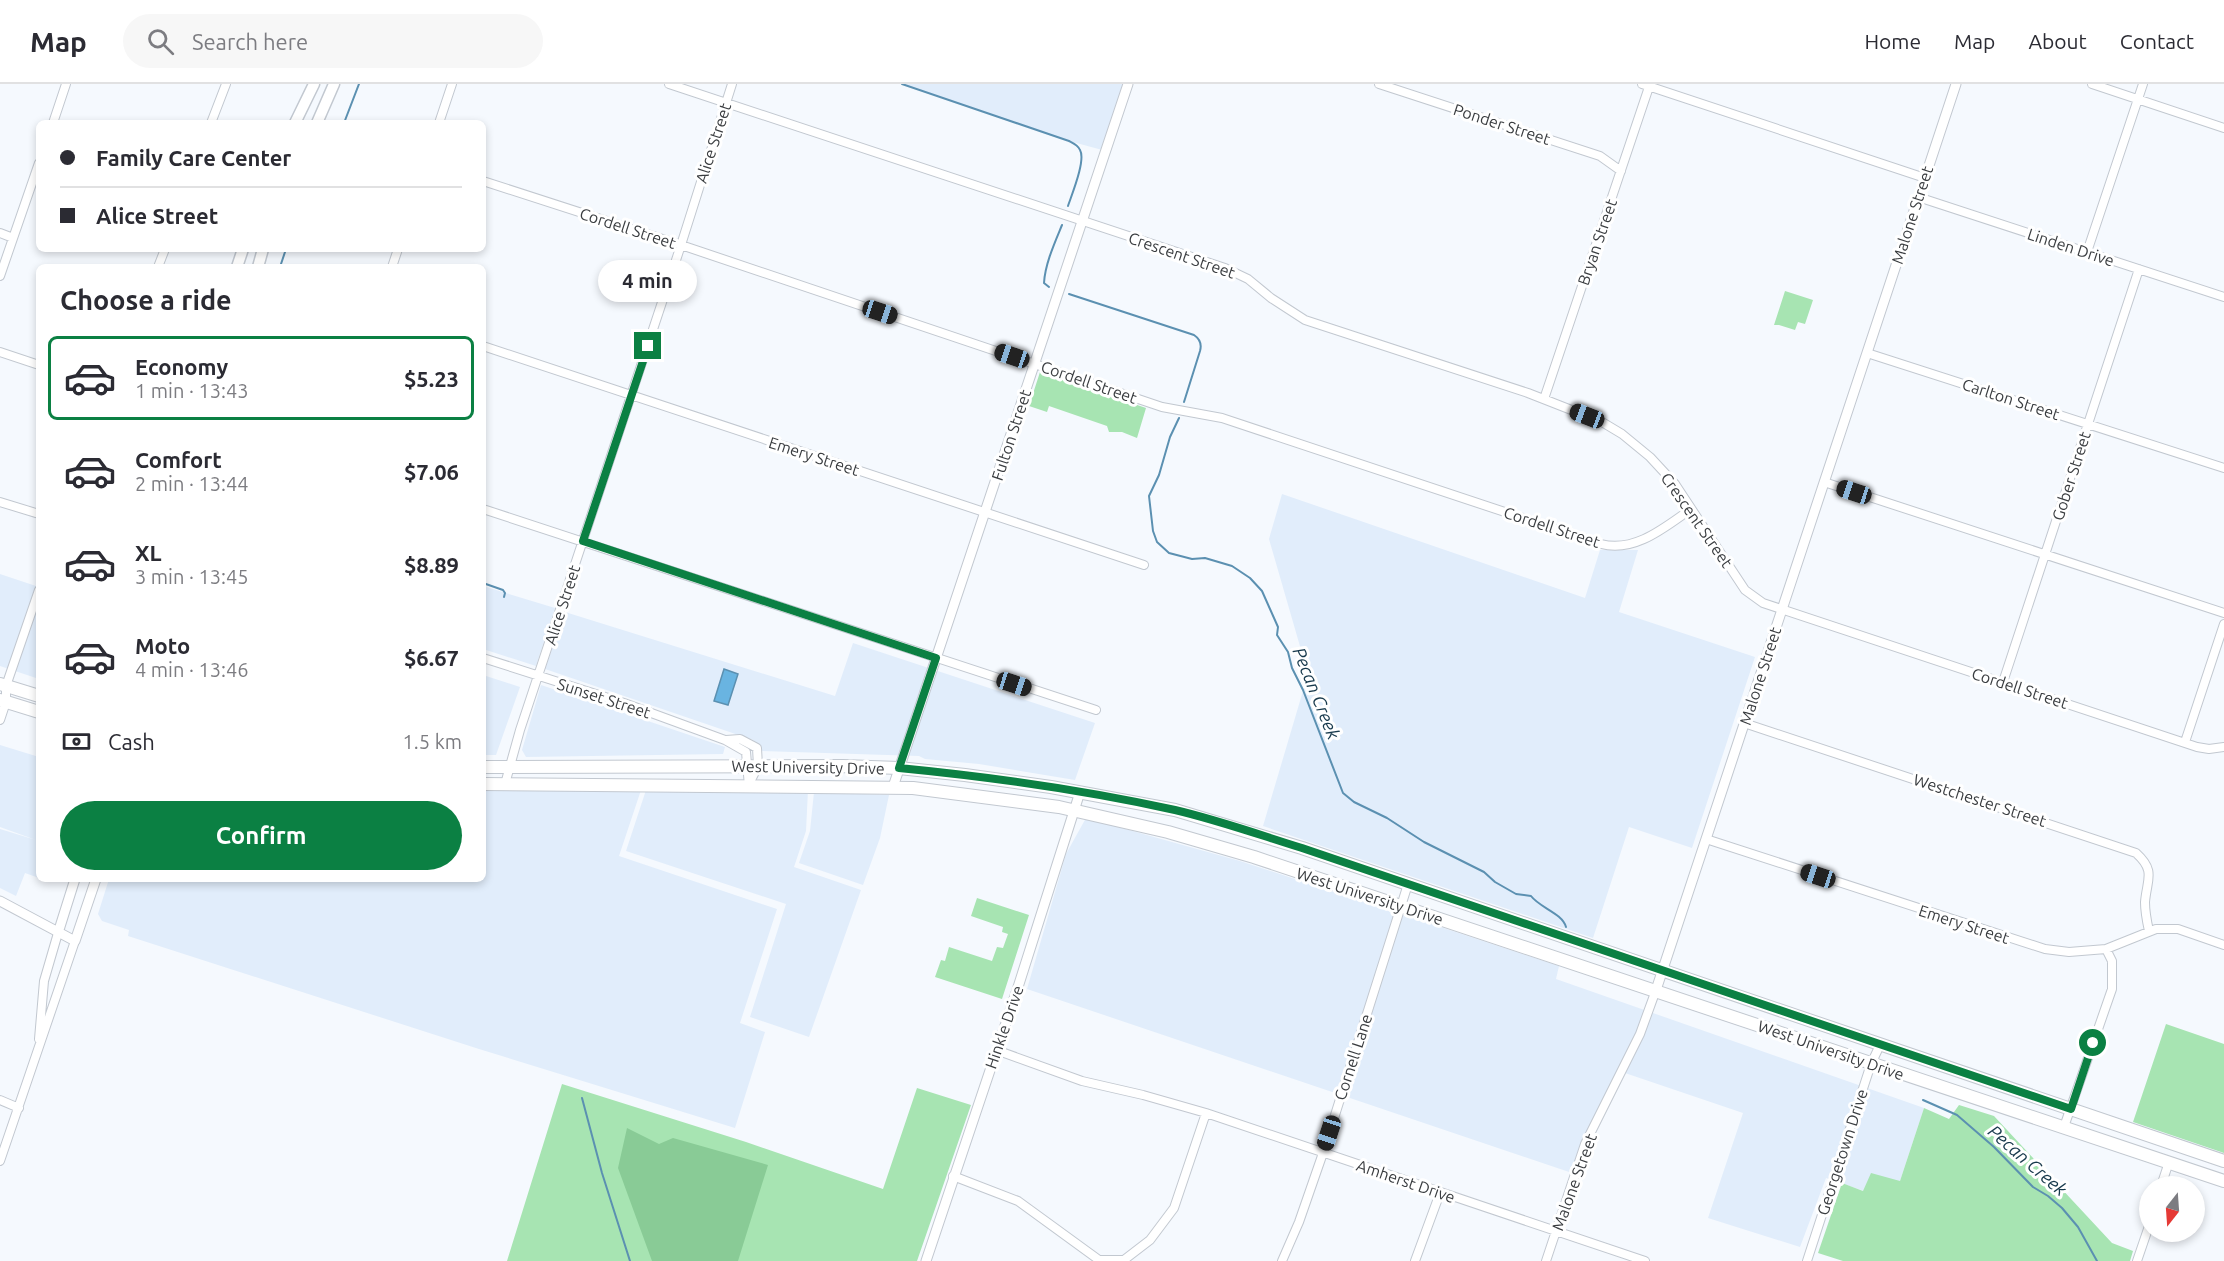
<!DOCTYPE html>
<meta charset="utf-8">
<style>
:root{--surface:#fff;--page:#f7f7f7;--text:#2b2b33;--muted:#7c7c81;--line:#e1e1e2;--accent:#0b8043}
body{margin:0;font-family:Ubuntu,sans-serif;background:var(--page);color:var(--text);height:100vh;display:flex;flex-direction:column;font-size:22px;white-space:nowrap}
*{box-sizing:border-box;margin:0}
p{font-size:20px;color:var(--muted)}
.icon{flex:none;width:33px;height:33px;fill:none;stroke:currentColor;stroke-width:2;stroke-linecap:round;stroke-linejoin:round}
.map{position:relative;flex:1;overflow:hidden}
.side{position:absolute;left:36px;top:180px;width:450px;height:618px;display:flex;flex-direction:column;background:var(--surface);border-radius:9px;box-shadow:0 3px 9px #0003}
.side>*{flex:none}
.banner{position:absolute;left:36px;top:36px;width:450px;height:132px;border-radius:9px;box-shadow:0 3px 9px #0003;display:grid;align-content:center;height:132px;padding:0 24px;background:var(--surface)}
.needle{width:39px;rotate:197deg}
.fabs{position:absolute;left:2139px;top:1092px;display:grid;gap:12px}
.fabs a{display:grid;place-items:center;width:66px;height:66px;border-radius:50%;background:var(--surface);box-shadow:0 3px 9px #0003;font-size:30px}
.end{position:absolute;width:27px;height:27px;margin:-14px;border:8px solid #0b8043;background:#fff;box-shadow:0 0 0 3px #fff}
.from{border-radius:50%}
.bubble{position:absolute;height:42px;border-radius:21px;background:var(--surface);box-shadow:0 3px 9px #0003;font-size:20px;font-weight:700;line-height:42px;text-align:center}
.car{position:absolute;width:18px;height:36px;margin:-18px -9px;border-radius:8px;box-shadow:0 0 4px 2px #0007;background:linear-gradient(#222 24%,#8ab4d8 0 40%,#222 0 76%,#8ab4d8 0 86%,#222 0)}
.banner b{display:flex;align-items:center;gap:21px;height:57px;font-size:22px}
.banner b+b{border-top:2px solid var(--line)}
.banner i{width:15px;height:15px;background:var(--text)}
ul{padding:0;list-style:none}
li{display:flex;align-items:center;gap:18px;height:84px;margin:0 12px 9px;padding:0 12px;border:3px solid transparent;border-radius:9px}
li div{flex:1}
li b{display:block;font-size:22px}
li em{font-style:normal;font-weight:700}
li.on{border-color:var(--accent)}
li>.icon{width:54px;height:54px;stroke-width:1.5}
h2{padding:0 24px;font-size:27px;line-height:72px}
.pay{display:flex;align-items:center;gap:15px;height:66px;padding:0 24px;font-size:22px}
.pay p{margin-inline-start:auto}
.action{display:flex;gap:12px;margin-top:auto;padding:12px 24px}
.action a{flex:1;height:69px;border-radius:36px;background:var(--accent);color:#fff;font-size:24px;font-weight:700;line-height:69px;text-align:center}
header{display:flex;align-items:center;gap:36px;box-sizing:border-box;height:84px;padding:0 30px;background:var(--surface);border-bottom:2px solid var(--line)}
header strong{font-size:28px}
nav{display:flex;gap:33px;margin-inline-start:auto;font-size:21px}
.search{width:420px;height:54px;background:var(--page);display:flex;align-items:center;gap:15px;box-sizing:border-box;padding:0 21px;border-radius:33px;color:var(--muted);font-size:22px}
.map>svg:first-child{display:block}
.built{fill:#e1edfb}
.green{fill:#a7e4b2}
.forest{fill:#89cb96}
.water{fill:#69b4e1;stroke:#5b90b1;stroke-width:1.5}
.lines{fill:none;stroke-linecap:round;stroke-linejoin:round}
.stream{stroke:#5b90b1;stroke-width:2}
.minor-casing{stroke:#c2c8d0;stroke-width:10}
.tertiary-casing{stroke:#c2c8d0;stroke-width:11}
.secondary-casing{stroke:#c2c8d0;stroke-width:13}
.primary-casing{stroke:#c2c8d0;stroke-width:14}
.minor{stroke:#fff;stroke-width:8}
.tertiary{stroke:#fff;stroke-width:9}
.secondary{stroke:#fff;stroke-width:10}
.primary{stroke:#fff;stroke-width:12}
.route{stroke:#0b8043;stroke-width:8}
.labels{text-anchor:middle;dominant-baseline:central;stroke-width:6;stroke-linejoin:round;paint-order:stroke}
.street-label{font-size:16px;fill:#3a3d40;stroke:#fff}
.water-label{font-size:18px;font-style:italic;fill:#17394c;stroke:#fff}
</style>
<header>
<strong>Map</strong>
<div class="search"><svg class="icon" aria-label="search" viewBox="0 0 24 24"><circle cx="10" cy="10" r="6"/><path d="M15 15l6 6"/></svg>Search here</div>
<nav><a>Home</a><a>Map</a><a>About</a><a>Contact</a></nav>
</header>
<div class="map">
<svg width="2224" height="1177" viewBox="0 0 2224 1177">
<rect width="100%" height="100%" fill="#f5f9fe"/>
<path class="built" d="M902 0H1127L1106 67 1069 57Z
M1282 410 1585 514 1600 466H1638L1619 528 1755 573 1692 764 1629 743 1593 854 1263 742 1308 590 1269 455Z
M0 490 39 503V595L0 582Z
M483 502 555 524 536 582 483 565Z
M565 528 835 612 853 559 1095 639 1075 696 979 680 925 675 919 672 761 667 753 656 545 585Z
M483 591 520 603 496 671H483Z
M541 601 725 663 723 670 526 673 522 666Z
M0 661 39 673V794L25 789 16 812 0 804V745L36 756 0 743Z
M483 705 641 706 619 772 777 825 740 939 765 948 735 1044 479 965 128 852 129 846 102 837 98 830 109 795H483Z
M646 706H808L806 747 794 783 861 806 809 953 750 933 786 820 626 767Z
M814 708 889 711 880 754 863 801 799 779 810 747Z
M1086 734 1240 777 1559 882 1556 895 1924 1024 1900 1097 1864 1107 1826 1094 1800 1163 1708 1134 1743 1029 1622 988 1575 1090 1027 905 1066 770Z"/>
<path class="green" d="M1785 207 1813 216 1805 240 1798 238 1795 246 1779 241H1774Z
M1040 288 1146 324 1137 354 1122 348H1109L1107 342 1049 322 1047 328 1029 322Z
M977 814 1029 831 1002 915 935 893 941 876 945 877 949 863 992 877 997 863 1003 864 1008 850 1002 848 1003 843 971 832Z
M2166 940 2224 960V1069L2133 1038Z
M562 1000 746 1058 883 1105 917 1004 971 1021 917 1177H507Z
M1959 1021 1994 1032 2112 1159 2133 1167 2130 1177H1843L1818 1169 1842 1099 1863 1107 1871 1089 1900 1097 1924 1024 1949 1035Z"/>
<path class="forest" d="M627 1044 659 1060 673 1054 768 1081 738 1177H652L618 1084Z"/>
<path class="water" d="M724 585 738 590 728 621 714 617Z"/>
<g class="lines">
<path class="stream" d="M902 0 1069 57C1073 59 1078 61 1080 66 1086 76 1072 110 1068 122
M344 39 359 0
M280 183 286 165
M1049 203 1044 199C1045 180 1055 158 1062 141
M1069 210 1194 251C1200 255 1202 260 1200 267L1184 318
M1179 334 1170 353 1159 391 1149 412 1153 447 1157 458 1169 469 1192 475 1205 474 1232 482 1250 494 1262 507 1278 543 1277 551 1288 568 1292 584 1303 606 1343 709 1354 718 1387 734 1424 758 1484 788 1495 798 1516 810 1531 812C1540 824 1562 829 1566 843
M483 499 503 506 505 509 504 513
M582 1014 602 1089 630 1177
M1923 1016 1957 1031 1994 1063 2033 1103 2048 1112 2062 1124 2078 1143 2097 1177"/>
<defs>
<path id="minor" d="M669 0 1225 184 1248 195 1271 214 1305 236 1528 309 1602 338 1622 350 1650 373 1675 400 1745 506 1763 519 2197 663 2209 665 2224 663
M1379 0 1600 72 1621 87
M1642 0 1925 94
M2092 0 2224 44
M53 39 66 0
M211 39 226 0
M439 39 452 0
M483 97 681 161 1162 323 1222 334 1601 460C1635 469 1665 443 1691 425
M1918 113 2224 213
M0 149 13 154
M2087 168 2143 0
M158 183 165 165
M392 183 398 165
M0 192 39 79
M483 262 1144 481
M0 268 39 281
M1867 269 2224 384
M1544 315 1650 0
M1824 398 2224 529
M0 418 39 430
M483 425 1096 626
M483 574 624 619 725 656 746 668 749 702
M2003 598 2139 185
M0 636 6 618V602L39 506
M1744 639 2136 769C2156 787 2147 795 2145 818 2145 827 2147 838 2149 847
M726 656 740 655 757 664 758 682 749 700
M2185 658 2224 540
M505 700 520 646 681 161 732 0
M1706 755 2045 865 2069 868 2106 865 2156 845H2178L2224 861
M39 955 44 897 58 849
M996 966 1082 997 1143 1011 1206 1029 1645 1177
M0 1016 19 1024
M2064 1043 2112 905V877L2106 865
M0 1077 75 857
M953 1092 1018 1117 1099 1176H1124L1150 1156 1174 1124 1206 1029
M2161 1102 2169 1078
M1282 1177 1299 1138 1323 1069 1408 800
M1415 1177 1440 1109
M1546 1177 1585 1060 1640 950 1656 906
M1807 1177 1871 980 1880 961
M2137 1177 2150 1139"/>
<path id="tertiary" d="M893 703 1128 0
M0 817 75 857 96 795
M58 849 75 795
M1656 906 1956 0
M926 1177 1019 900 1080 708"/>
<path id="secondary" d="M295 39 314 0
M317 39 334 0
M237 183 243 165
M258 183 263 165"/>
<path id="primary" d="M0 600 39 612
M0 616 39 628
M483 683 843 682 899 684 965 691 1051 703 1175 726 1302 764 2224 1077
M483 700 913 704 1059 723 1168 748 1254 773 2224 1097"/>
</defs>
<use href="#minor" class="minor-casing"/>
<use href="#tertiary" class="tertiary-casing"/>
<use href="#secondary" class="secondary-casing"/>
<use href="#primary" class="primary-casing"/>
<use href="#minor" class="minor"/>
<use href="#tertiary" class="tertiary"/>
<use href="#secondary" class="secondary"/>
<use href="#primary" class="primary"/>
</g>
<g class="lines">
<path class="route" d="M648 262 583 457 936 574 899 684C992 693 1084 706 1175 726 1218 736 1260 751 1302 764L2071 1025 2093 959"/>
</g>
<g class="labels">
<g class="street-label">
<text transform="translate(1502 40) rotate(18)">Ponder Street</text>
<text transform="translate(713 59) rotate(-72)">Alice Street</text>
<text transform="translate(1912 131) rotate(-72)">Malone Street</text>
<text transform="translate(628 144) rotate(18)">Cordell Street</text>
<text transform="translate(1597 158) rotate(-71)">Bryan Street</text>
<text transform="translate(2071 163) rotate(18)">Linden Drive</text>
<text transform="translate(1182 171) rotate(19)">Crescent Street</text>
<text transform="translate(1089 298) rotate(19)">Cordell Street</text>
<text transform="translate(2011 315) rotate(18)">Carlton Street</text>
<text transform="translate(1011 351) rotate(-72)">Fulton Street</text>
<text transform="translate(814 372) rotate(18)">Emery Street</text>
<text transform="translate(2071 392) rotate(-72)">Gober Street</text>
<text transform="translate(1697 436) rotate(55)">Crescent Street</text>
<text transform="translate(1552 443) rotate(18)">Cordell Street</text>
<text transform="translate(562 521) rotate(-72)">Alice Street</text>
<text transform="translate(1760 592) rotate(-72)">Malone Street</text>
<text transform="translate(2020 604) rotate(18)">Cordell Street</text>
<text transform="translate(604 614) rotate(18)">Sunset Street</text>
<text transform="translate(808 683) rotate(1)">West University Drive</text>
<text transform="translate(1980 716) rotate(18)">Westchester Street</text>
<text transform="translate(1370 812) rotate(18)">West University Drive</text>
<text transform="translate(1964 840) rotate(18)">Emery Street</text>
<text transform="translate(1004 943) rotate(-71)">Hinkle Drive</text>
<text transform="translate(1831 966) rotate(19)">West University Drive</text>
<text transform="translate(1353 973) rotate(-72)">Cornell Lane</text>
<text transform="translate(1842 1068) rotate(-72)">Georgetown Drive</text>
<text transform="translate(1406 1097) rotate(19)">Amherst Drive</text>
<text transform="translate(1574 1098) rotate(-70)">Malone Street</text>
</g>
<g class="water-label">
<text transform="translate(1317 609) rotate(68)">Pecan Creek</text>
<text transform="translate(2028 1076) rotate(41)">Pecan Creek</text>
</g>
</g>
</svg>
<div class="fabs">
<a><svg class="needle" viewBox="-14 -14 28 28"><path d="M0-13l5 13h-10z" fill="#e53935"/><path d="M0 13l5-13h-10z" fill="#7c7c81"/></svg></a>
</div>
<i class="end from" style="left:2093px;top:959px"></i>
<i class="end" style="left:648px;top:262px"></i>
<div class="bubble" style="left:598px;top:176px;width:99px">4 min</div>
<i class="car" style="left:880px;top:228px;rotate:108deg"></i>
<i class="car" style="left:1012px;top:272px;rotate:289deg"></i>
<i class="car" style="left:1587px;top:332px;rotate:291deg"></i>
<i class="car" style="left:1854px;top:408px;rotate:288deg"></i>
<i class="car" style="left:1014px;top:600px;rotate:108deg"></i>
<i class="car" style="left:1818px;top:792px;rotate:288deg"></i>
<i class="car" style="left:1329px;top:1049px;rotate:198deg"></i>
<div class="banner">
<b><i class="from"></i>Family Care Center</b>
<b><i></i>Alice Street</b>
</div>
<section class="side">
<h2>Choose a ride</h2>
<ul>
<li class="on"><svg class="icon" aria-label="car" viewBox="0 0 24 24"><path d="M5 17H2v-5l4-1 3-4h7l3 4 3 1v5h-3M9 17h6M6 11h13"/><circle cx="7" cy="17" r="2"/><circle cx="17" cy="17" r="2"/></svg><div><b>Economy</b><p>1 min · 13:43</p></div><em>$5.23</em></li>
<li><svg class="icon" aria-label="car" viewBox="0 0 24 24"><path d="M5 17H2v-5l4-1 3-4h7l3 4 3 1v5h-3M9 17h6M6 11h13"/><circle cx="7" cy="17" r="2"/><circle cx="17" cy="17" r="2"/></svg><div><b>Comfort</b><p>2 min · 13:44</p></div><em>$7.06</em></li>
<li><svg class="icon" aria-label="car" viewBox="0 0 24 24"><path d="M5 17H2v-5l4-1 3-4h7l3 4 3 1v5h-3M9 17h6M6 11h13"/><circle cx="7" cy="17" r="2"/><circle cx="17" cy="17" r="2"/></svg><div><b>XL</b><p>3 min · 13:45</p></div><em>$8.89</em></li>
<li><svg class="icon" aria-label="car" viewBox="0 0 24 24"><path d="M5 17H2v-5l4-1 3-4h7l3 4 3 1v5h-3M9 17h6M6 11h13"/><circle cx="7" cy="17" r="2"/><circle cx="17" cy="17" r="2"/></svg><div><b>Moto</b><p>4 min · 13:46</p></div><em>$6.67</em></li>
</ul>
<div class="pay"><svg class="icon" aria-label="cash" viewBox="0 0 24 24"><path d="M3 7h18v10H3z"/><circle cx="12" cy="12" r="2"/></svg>Cash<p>1.5 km</p></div>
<div class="action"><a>Confirm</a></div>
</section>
</div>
